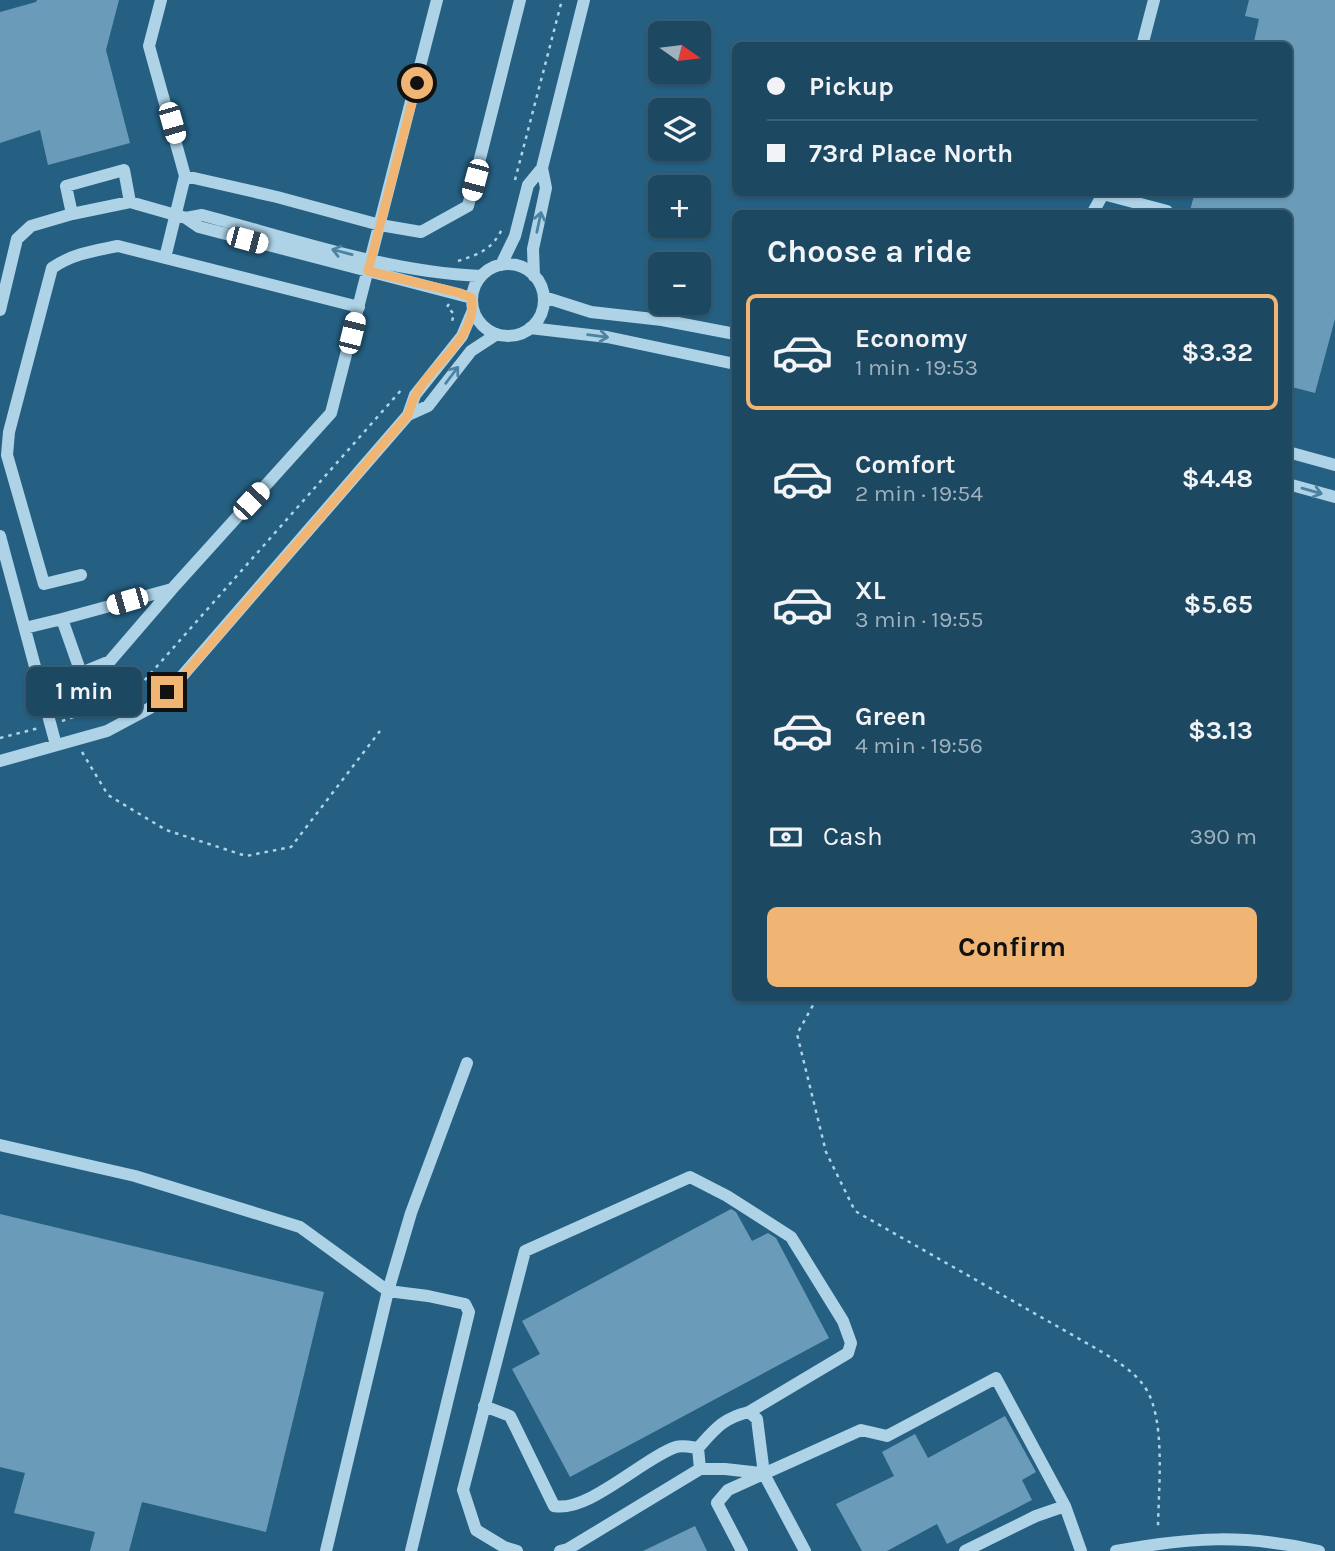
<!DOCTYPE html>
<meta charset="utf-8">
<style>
:root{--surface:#1c4862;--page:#29526b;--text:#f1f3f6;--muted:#a0b2be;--line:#3a6077;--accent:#f1b573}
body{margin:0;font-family:Karla,sans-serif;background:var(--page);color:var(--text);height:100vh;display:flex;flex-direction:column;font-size:26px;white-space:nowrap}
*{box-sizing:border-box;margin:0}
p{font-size:23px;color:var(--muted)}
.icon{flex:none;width:38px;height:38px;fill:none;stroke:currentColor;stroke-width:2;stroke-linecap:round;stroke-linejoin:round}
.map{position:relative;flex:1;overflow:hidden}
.side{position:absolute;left:732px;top:210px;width:560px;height:791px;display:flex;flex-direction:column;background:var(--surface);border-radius:10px;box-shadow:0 2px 5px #0004,0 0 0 2px var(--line)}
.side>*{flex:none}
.top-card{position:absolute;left:732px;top:42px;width:560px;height:154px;border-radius:10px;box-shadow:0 2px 5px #0004,0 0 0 2px var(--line);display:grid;align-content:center;height:154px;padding:0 35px;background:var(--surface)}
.needle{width:46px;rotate:104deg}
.tools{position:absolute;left:648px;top:21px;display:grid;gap:14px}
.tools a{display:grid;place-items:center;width:63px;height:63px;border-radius:10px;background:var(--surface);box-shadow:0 2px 5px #0004,0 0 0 2px var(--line);font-size:35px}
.end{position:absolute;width:32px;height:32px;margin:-16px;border:9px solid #f1b573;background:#111;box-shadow:0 0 0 4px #111}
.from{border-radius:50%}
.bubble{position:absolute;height:49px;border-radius:10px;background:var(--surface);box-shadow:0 2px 5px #0004,0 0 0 2px var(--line);font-size:23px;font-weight:700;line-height:49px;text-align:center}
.car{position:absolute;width:21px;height:42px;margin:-21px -10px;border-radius:9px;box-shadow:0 0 5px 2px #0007;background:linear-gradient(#fff 24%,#345 0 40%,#fff 0 76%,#345 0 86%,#fff 0)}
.top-card b{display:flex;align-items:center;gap:24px;height:66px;font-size:26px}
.top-card b+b{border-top:2px solid var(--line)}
.top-card i{width:18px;height:18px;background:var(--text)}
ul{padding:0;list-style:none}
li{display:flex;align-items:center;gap:21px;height:116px;margin:0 14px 10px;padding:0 21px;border:4px solid transparent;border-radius:10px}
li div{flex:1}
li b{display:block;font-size:26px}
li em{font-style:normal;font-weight:700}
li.current{border-color:var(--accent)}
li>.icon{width:63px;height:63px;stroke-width:1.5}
h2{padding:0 35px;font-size:32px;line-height:84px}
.pay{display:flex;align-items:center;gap:18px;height:77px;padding:0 35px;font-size:26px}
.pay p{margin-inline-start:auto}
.cta{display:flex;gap:14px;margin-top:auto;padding:14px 35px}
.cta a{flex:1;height:80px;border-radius:10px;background:var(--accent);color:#111;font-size:28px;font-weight:700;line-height:80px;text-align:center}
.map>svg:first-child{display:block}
.building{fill:#6a9cb9}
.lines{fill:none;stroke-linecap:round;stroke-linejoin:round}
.path{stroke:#aed3e7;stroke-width:2.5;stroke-dasharray:3.5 5;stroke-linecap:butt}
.minor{stroke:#aed3e7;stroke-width:12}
.oneway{stroke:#4e82a1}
.route{stroke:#f1b573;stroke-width:9}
</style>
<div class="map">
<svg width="1335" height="1551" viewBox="0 0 1335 1551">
<rect width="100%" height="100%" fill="#256083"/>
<path class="building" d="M37 0H119L106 50 130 143 48 165 40 130 0 143V12L36 2Z
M1249 0H1335V319L1315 393 1288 386V214H1189L1195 192H1288V46H1253L1259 19 1245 16Z
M731 1209 736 1212 752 1241 768 1233 776 1238 829 1338 570 1477 512 1369 540 1354 522 1321Z
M0 1214 324 1292 266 1532 142 1502 129 1551H90L95 1532 14 1513 25 1473 0 1467Z
M1005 1416 1036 1472 1022 1480 1032 1500 947 1544 937 1524 887 1551H862L836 1504 894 1476 882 1452 915 1434 928 1458Z
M695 1526 707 1551H643Z"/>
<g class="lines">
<path class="path" d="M515 180 562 0
M458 261C480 254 493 249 503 227
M449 304 447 307 454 314 451 325
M62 721 100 708 136 690 403 388
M0 738 39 728
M82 752 108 795 166 830 246 856 291 847 380 731
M817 998 797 1034 826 1152 855 1211 1097 1349C1113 1359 1133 1370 1144 1386 1167 1417 1158 1491 1158 1530"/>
<path class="minor" d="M161 0 149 46 185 176 165 258
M1142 46 1154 0
M185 176 277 197 380 225 421 232 468 206 520 0
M1103 194 1167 211
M72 214 66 186 124 170 130 202
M1092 214 1103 194
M186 218 202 215C293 239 387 272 481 276
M472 300a36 36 0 1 1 72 0a36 36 0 1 1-72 0Z
M501 265 515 236 528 185 542 168 584 0
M534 276 533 249 546 188 542 168
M544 297 591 312 662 320 735 334
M0 310 17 239 31 226 72 214 130 202 186 218 199 227 472 298
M530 328 607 337 735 364
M408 415 428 406 471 351 497 334
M1288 452 1335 465
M1288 484 1335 497
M0 536 56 745
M81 575 44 584 7 455 9 432 52 268C72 254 93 251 118 246L359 307
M62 619 172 589
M25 628 62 619 81 673 110 661 172 589 331 413 437 0
M0 761 107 731 150 708 183 675 408 415 415 395 462 336 473 310
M0 1145 135 1176 300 1227 388 1291 411 1213 467 1063
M484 1406 510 1416 554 1506C588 1513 643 1458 676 1447 682 1445 691 1447 698 1448
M761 1473 725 1469H700L698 1448C715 1429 723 1418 749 1412L757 1419 764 1474 805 1551
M326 1551 388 1291 428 1296 465 1304 469 1312 411 1551
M517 1551 504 1547 476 1530 463 1490 525 1251 690 1177 727 1196 791 1237 843 1321 851 1343 848 1353 749 1412
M560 1551 568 1549 700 1469
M742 1551 717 1503 728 1490 861 1430 887 1436 996 1378 1065 1506
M965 1551 1036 1516 1065 1506 1081 1551
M1116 1551C1191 1537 1245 1534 1319 1551"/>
</g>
<defs><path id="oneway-shaft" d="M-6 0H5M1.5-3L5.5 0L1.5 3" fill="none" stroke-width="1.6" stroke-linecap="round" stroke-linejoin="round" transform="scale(1.75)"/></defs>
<g class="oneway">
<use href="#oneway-shaft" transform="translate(539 222) rotate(-78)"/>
<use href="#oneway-shaft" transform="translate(342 252) rotate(-165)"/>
<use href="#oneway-shaft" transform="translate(598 336) rotate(7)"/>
<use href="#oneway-shaft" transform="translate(452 375) rotate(-53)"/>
<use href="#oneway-shaft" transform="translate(1312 491) rotate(16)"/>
</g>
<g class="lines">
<path class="route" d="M167 692 183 676 408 415C411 408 412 400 416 394 433 363 477 337 472 298L460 293 368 271 417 83"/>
</g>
</svg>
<div class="tools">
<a><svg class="needle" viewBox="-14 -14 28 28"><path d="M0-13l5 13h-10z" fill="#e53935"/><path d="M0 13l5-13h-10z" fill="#a0b2be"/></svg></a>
<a><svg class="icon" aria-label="layers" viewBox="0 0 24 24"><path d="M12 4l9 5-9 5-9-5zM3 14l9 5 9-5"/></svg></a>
<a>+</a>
<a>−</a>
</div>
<i class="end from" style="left:417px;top:83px"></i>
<i class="end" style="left:167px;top:692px"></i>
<div class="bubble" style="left:26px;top:667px;width:116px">1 min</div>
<i class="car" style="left:172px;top:123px;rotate:164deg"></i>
<i class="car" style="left:475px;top:180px;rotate:195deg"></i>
<i class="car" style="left:247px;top:240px;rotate:105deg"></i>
<i class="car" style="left:352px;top:333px;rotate:14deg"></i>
<i class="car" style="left:251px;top:501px;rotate:43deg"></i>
<i class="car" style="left:127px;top:601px;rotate:254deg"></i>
<div class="top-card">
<b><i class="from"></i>Pickup</b>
<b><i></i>73rd Place North</b>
</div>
<section class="side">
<h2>Choose a ride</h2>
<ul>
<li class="current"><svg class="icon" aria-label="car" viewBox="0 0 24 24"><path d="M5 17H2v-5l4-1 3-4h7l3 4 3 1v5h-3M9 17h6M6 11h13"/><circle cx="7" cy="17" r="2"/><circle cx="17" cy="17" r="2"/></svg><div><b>Economy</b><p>1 min · 19:53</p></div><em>$3.32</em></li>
<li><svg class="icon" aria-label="car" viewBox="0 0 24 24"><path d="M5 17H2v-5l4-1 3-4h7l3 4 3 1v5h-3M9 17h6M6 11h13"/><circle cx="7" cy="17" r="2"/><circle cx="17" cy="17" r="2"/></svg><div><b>Comfort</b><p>2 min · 19:54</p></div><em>$4.48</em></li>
<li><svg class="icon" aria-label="car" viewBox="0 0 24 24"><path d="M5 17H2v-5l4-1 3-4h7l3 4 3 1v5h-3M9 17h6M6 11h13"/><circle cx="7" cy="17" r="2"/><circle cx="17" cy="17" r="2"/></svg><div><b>XL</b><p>3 min · 19:55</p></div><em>$5.65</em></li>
<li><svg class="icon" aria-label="car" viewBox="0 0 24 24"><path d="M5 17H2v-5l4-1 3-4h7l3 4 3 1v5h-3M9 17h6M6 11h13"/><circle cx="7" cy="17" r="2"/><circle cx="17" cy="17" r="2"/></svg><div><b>Green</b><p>4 min · 19:56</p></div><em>$3.13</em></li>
</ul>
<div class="pay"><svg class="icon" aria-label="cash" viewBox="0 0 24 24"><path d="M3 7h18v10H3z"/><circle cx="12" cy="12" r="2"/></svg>Cash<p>390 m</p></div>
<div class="cta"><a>Confirm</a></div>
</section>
</div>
